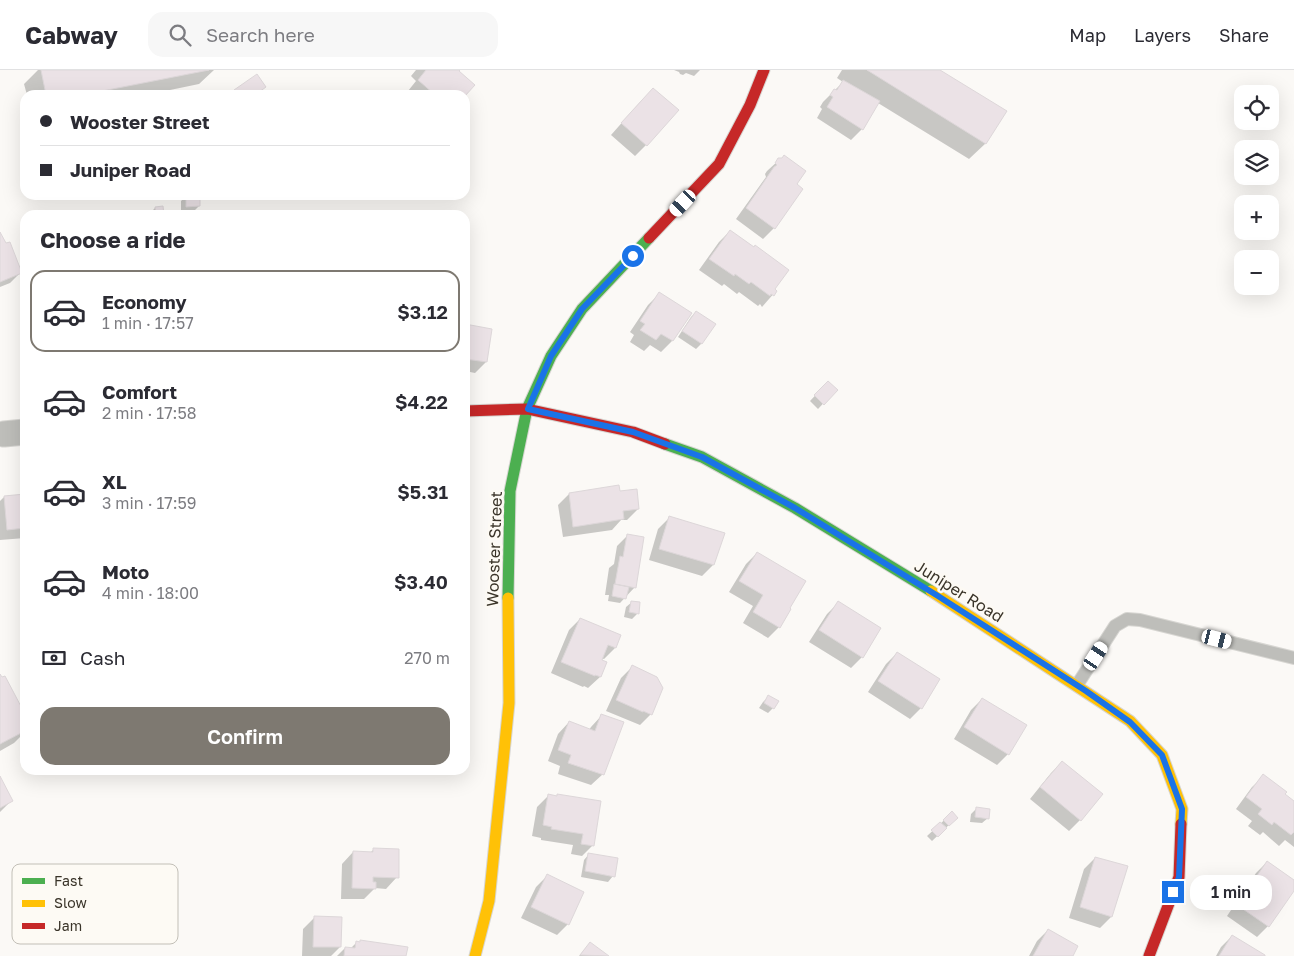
<!DOCTYPE html>
<meta charset="utf-8">
<style>
:root{--surface:#fff;--page:#f7f7f7;--text:#2b2b33;--muted:#7c7c81;--line:#e1e1e2;--accent:#7e7971}
body{margin:0;font-family:"Golos Text",sans-serif;background:var(--page);color:var(--text);height:100vh;display:flex;flex-direction:column;font-size:19px;white-space:nowrap}
*{box-sizing:border-box;margin:0}
p{font-size:16px;color:var(--muted)}
.icon{flex:none;width:28px;height:28px;fill:none;stroke:currentColor;stroke-width:2;stroke-linecap:round;stroke-linejoin:round}
.map{position:relative;flex:1;overflow:hidden}
.side{position:absolute;left:20px;top:140px;width:450px;height:565px;display:flex;flex-direction:column;background:var(--surface);border-radius:15px;box-shadow:0 5px 20px #0002}
.side>*{flex:none}
.hud{position:absolute;left:20px;top:20px;width:450px;height:110px;border-radius:15px;box-shadow:0 5px 20px #0002;display:grid;align-content:center;height:110px;padding:0 20px;background:var(--surface)}
.buttons{position:absolute;left:1234px;top:15px;display:grid;gap:10px}
.buttons a{display:grid;place-items:center;width:45px;height:45px;border-radius:10px;background:var(--surface);box-shadow:0 5px 20px #0002;font-size:25px}
.end{position:absolute;width:22px;height:22px;margin:-11px;border:6px solid #1a73e8;background:#fff;box-shadow:0 0 0 2px #fff}
.from{border-radius:50%}
.bubble{position:absolute;height:35px;border-radius:15px;background:var(--surface);box-shadow:0 5px 20px #0002;font-size:16px;font-weight:600;line-height:35px;text-align:center}
.car{position:absolute;width:15px;height:30px;margin:-15px -8px;border-radius:6px;box-shadow:0 0 4px 1px #0007;background:linear-gradient(#fff 24%,#345 0 40%,#fff 0 76%,#345 0 86%,#fff 0)}
.hud b{display:flex;align-items:center;gap:18px;height:48px;font-size:19px}
.hud b+b{border-top:1px solid var(--line)}
.hud i{width:12px;height:12px;background:var(--text)}
ul{padding:0;list-style:none}
li{display:flex;align-items:center;gap:15px;height:82px;margin:0 10px 8px;padding:0 10px;border:2px solid transparent;border-radius:15px}
li div{flex:1}
li b{display:block;font-size:19px}
li em{font-style:normal;font-weight:600}
li.current{border-color:var(--accent)}
li>.icon{width:45px;height:45px;stroke-width:1.5}
h2{padding:0 20px;font-size:22px;line-height:60px}
.pay{display:flex;align-items:center;gap:12px;height:55px;padding:0 20px;font-size:19px}
.pay p{margin-inline-start:auto}
.cta{display:flex;gap:10px;margin-top:auto;padding:10px 20px}
.cta a{flex:1;height:58px;border-radius:15px;background:var(--accent);color:#fff;font-size:20px;font-weight:600;line-height:58px;text-align:center}
header{display:flex;align-items:center;gap:30px;box-sizing:border-box;height:70px;padding:0 25px;background:var(--surface);border-bottom:1px solid var(--line)}
header strong{font-size:24px}
nav{display:flex;gap:28px;margin-inline-start:auto;font-size:18px}
.search{width:350px;height:45px;background:var(--page);display:flex;align-items:center;gap:12px;box-sizing:border-box;padding:0 18px;border-radius:15px;color:var(--muted);font-size:19px}
.map>svg:first-child{display:block}
.shadow{fill:#0003}
.building{fill:#ebe2e6;stroke:#ddd7d9}
.lines{fill:none;stroke-linecap:round;stroke-linejoin:round}
.lane-casing{stroke:#d7d6d2;stroke-width:14}
.street-casing{stroke:#d7d6d2;stroke-width:27}
.fast-casing{stroke:#d7d6d2;stroke-width:13}
.slow-casing{stroke:#d7d6d2;stroke-width:13}
.jam-casing{stroke:#d7d6d2;stroke-width:13}
.lane{stroke:#bebeba;stroke-width:12}
.street{stroke:#bebeba;stroke-width:25}
.fast{stroke:#4caf50;stroke-width:11}
.slow{stroke:#ffc107;stroke-width:11}
.jam{stroke:#c62828;stroke-width:11}
.route{stroke:#1a73e8;stroke-width:6}
.labels{text-anchor:middle;dominant-baseline:central;stroke-width:5;stroke-linejoin:round;paint-order:stroke}
.street-label{font-size:16px;fill:#3a3429;stroke:#fdfaf4}
.key{fill:#fdfaf4;stroke:#c2bfb7;stroke-width:1}
.key-label{font-size:14px;fill:#3a3429}
</style>
<header>
<strong>Cabway</strong>
<div class="search"><svg class="icon" aria-label="search" viewBox="0 0 24 24"><circle cx="10" cy="10" r="6"/><path d="M15 15l6 6"/></svg>Search here</div>
<nav><a>Map</a><a>Layers</a><a>Share</a></nav>
</header>
<div class="map">
<svg width="1294" height="886" viewBox="0 0 1294 886">
<rect width="100%" height="100%" fill="#fbf9f6"/>
<path class="shadow" d="M38 0H214L199 14 146 25H27L24 14Z
M416 0H457L464 25H412L408 21 416 11 411 6Z
M674 0H700L694 6 686 3 683 5 680 4 679 2Z
M842 0H938L986 73 969 89 878 33 862 59 851 70 817 48 822 39 820 37 823 32 843 12 837 8Z
M642 30 646 75 635 86 611 65Z
M779 90 795 115 774 158 763 169 736 149 766 107 765 104 767 101Z
M198 125 199 136 194 141 181 142V131L186 126Z
M155 138 163 145H150V143Z
M730 161 776 221 762 237 760 234 758 236 739 222 737 224 724 214 722 216 699 200 719 172Z
M0 163 21 202 10 213 0 217Z
M659 224 690 243 672 271 661 282 650 275 644 281 630 272 634 265 630 262 648 235Z
M696 242 714 254 701 274 696 279 678 267 691 247Z
M465 255 486 292 475 303 465 301Z
M828 312 836 320 818 339 810 331Z
M619 423 638 439 627 450H621L612 460 563 467 558 435 569 424Z
M25 425V468L0 470V431L4 427Z
M670 447 713 495 702 506 649 490 658 459Z
M628 465 635 517 620 533 608 531 609 525H605L609 498 614 494 617 476Z
M757 483 779 557 768 568 743 553 753 536 729 522 746 494Z
M632 532 637 544 632 549 624 547 626 537Z
M838 533 862 587 851 598 809 572 827 544Z
M580 549 619 566 615 578 604 589 601 588 600 591 606 593 600 607 588 618 584 616 583 617 551 603 569 560Z
M897 583 921 638 910 649 868 622 886 594Z
M632 597 651 644 640 655 606 641 621 608Z
M0 607 25 647V662L14 673 0 681Z
M768 627 773 638 768 643 759 638 763 632Z
M982 629 1008 684 997 695 954 669 971 640Z
M602 645 603 704 591 715 558 704 560 696 548 691 558 664 569 652 589 660 591 657Z
M1062 692 1101 725 1080 750 1069 761 1030 729 1051 703Z
M1264 706 1294 733V777L1285 770 1279 776 1263 762 1260 765 1248 756 1252 751 1236 739 1252 717Z
M0 709 11 731 0 742Z
M548 726 556 727 593 775 582 786 571 784 573 775 541 770V768L532 766 537 737Z
M976 739 988 748 982 753 970 752 971 744Z
M952 743 951 753 932 771 927 766Z
M374 779 397 807 386 819 375 818 364 829H341L342 794 353 782 370 783Z
M589 784 613 806 608 812 581 807 584 790Z
M1095 788 1111 847 1100 858 1069 848 1084 799Z
M1267 792 1294 811V819L1268 856 1257 867 1227 846 1256 803Z
M547 806 568 854 557 865 521 848 536 817Z
M314 848 340 877 331 886H302L303 859Z
M1048 860 1071 886H1029L1037 871Z
M1232 866 1263 886H1216L1221 877Z
M357 872H360L405 886H337L345 878 350 879Z
M590 873 607 886H579Z"/>
<path class="building" d="M41 0H209L82 25H46Z
M426 0H460L459 1 475 15 465 26 435 25 418 10Z
M867 0H940L1007 41 986 74Z
M257 4 266 17 255 25H237L234 20Z
M843 10 880 31 863 60 827 37 833 27 830 25 834 19 837 20Z
M653 18 679 40 647 76 621 53Z
M784 85 806 101 797 114 803 119 775 159 746 138 774 97 777 95 775 93 778 88H782Z
M186 125H200V136L186 137Z
M163 136 164 145H156L155 137Z
M332 141 333 145H322V142Z
M730 160 754 177 755 175 789 200 775 219 777 221 774 226 771 224 770 226 751 212 749 214 735 204 734 206 709 189Z
M0 162 6 173 10 172 22 203 0 212Z
M659 222 692 243 673 271 661 264 656 270 640 260 645 254 640 251Z
M696 241 716 254 702 274 682 261Z
M465 254 492 259 487 292 465 289Z
M828 311 838 320 824 335 814 325Z
M619 415 620 421 637 419 639 439 623 441 624 449 573 457 569 423Z
M25 424V458L7 460 4 426Z
M669 446 725 463 714 495 659 479Z
M627 464 644 467 636 518 615 514 620 486 623 487Z
M757 482 806 511 790 538 791 539 780 558 753 542 763 525 739 511Z
M614 514 629 517 626 529 612 526Z
M631 531 640 532 639 544 629 542Z
M838 531 881 558 863 588 819 560Z
M580 548 621 565 616 578 608 575 602 590 607 592 601 607 595 605V606L561 592Z
M897 582 940 609 922 639 878 611Z
M632 595 657 607 663 618 652 645 643 641V642L616 630Z
M0 604 2 607 5 606 25 644V661L0 674Z
M768 625 779 631 774 639 764 633Z
M982 628 1027 655 1009 685 964 657Z
M601 644 624 652 604 705 568 693 571 685 558 680 569 651 595 661Z
M1062 691 1103 724 1081 751 1040 717Z
M1263 704 1287 722 1285 724 1294 731V762L1291 765 1274 752 1272 755 1258 744 1262 739 1246 727Z
M0 706 13 731 0 738Z
M548 724 557 726V724L601 731 594 776 581 774 583 764 551 759 552 757 543 755Z
M976 737 990 739 989 749 975 747Z
M952 741 958 748 949 756 943 750Z
M940 752 947 758 938 767 931 760Z
M373 778 399 779V808L373 807V812H376V819L352 818 353 781 373 782Z
M588 783 618 788 615 807 585 801Z
M1095 787 1128 796 1112 847 1080 837Z
M1267 791 1294 810V821L1269 857 1237 835Z
M547 804 584 822 569 855 531 837Z
M314 846 342 847 341 877H313Z
M1048 859 1078 876 1073 886H1033Z
M1232 865 1265 885V886H1219Z
M360 870 408 877 406 886H344L345 877 355 878 356 871 360 872Z
M590 872 609 886 580 885Z"/>
<g class="lines">
<defs>
<path id="lane" d="M1077 615 1115 556 1127 549 1140 550 1294 588"/>
<path id="street" d="M4 364 25 362"/>
<path id="fast" d="M665 374 702 387 795 438 931 521
M508 528 510 421 527 339 551 286 582 239 649 168"/>
<path id="slow" d="M931 521 1130 651 1162 685 1182 739 1181 754
M475 886 489 831 509 633 508 528"/>
<path id="jam" d="M649 168 719 94 750 35 764 0
M465 341 527 339 633 362 665 374
M1149 886 1179 807 1181 754"/>
</defs>
<use href="#lane" class="lane-casing"/>
<use href="#street" class="street-casing"/>
<use href="#fast" class="fast-casing"/>
<use href="#slow" class="slow-casing"/>
<use href="#jam" class="jam-casing"/>
<use href="#lane" class="lane"/>
<use href="#street" class="street"/>
<use href="#fast" class="fast"/>
<use href="#slow" class="slow"/>
<use href="#jam" class="jam"/>
</g>
<g class="lines">
<path class="route" d="M633 186 582 239 551 286 528 339 633 362 702 387 795 438 938 526 1086 621 1130 652 1162 685 1182 739 1179 807 1173 822"/>
</g>
<g class="labels">
<g class="street-label">
<text transform="translate(494 479) rotate(-88)">Wooster Street</text>
<text transform="translate(959 521) rotate(32)">Juniper Road</text>
</g>
</g>
<rect x="12" y="794" width="166" height="80" rx="8" class="key"/>
<rect x="22" y="808" width="23" height="6" fill="#4caf50"/>
<rect x="22" y="830" width="23" height="7" fill="#ffc107"/>
<rect x="22" y="853" width="23" height="6" fill="#c62828"/>
<g class="key-label">
<text x="54" y="816">Fast</text>
<text x="54" y="838">Slow</text>
<text x="54" y="861">Jam</text>
</g>
</svg>
<div class="buttons">
<a><svg class="icon" aria-label="locate" viewBox="0 0 24 24"><circle cx="12" cy="12" r="6"/><path d="M12 2v4M12 18v4M2 12h4M18 12h4"/></svg></a>
<a><svg class="icon" aria-label="layers" viewBox="0 0 24 24"><path d="M12 4l9 5-9 5-9-5zM3 14l9 5 9-5"/></svg></a>
<a>+</a>
<a>−</a>
</div>
<i class="end from" style="left:633px;top:186px"></i>
<i class="end" style="left:1173px;top:822px"></i>
<div class="bubble" style="left:1190px;top:805px;width:82px">1 min</div>
<i class="car" style="left:683px;top:133px;rotate:223deg"></i>
<i class="car" style="left:1217px;top:569px;rotate:104deg"></i>
<i class="car" style="left:1096px;top:586px;rotate:33deg"></i>
<div class="hud">
<b><i class="from"></i>Wooster Street</b>
<b><i></i>Juniper Road</b>
</div>
<section class="side">
<h2>Choose a ride</h2>
<ul>
<li class="current"><svg class="icon" aria-label="car" viewBox="0 0 24 24"><path d="M5 17H2v-5l4-1 3-4h7l3 4 3 1v5h-3M9 17h6M6 11h13"/><circle cx="7" cy="17" r="2"/><circle cx="17" cy="17" r="2"/></svg><div><b>Economy</b><p>1 min · 17:57</p></div><em>$3.12</em></li>
<li><svg class="icon" aria-label="car" viewBox="0 0 24 24"><path d="M5 17H2v-5l4-1 3-4h7l3 4 3 1v5h-3M9 17h6M6 11h13"/><circle cx="7" cy="17" r="2"/><circle cx="17" cy="17" r="2"/></svg><div><b>Comfort</b><p>2 min · 17:58</p></div><em>$4.22</em></li>
<li><svg class="icon" aria-label="car" viewBox="0 0 24 24"><path d="M5 17H2v-5l4-1 3-4h7l3 4 3 1v5h-3M9 17h6M6 11h13"/><circle cx="7" cy="17" r="2"/><circle cx="17" cy="17" r="2"/></svg><div><b>XL</b><p>3 min · 17:59</p></div><em>$5.31</em></li>
<li><svg class="icon" aria-label="car" viewBox="0 0 24 24"><path d="M5 17H2v-5l4-1 3-4h7l3 4 3 1v5h-3M9 17h6M6 11h13"/><circle cx="7" cy="17" r="2"/><circle cx="17" cy="17" r="2"/></svg><div><b>Moto</b><p>4 min · 18:00</p></div><em>$3.40</em></li>
</ul>
<div class="pay"><svg class="icon" aria-label="cash" viewBox="0 0 24 24"><path d="M3 7h18v10H3z"/><circle cx="12" cy="12" r="2"/></svg>Cash<p>270 m</p></div>
<div class="cta"><a>Confirm</a></div>
</section>
</div>
